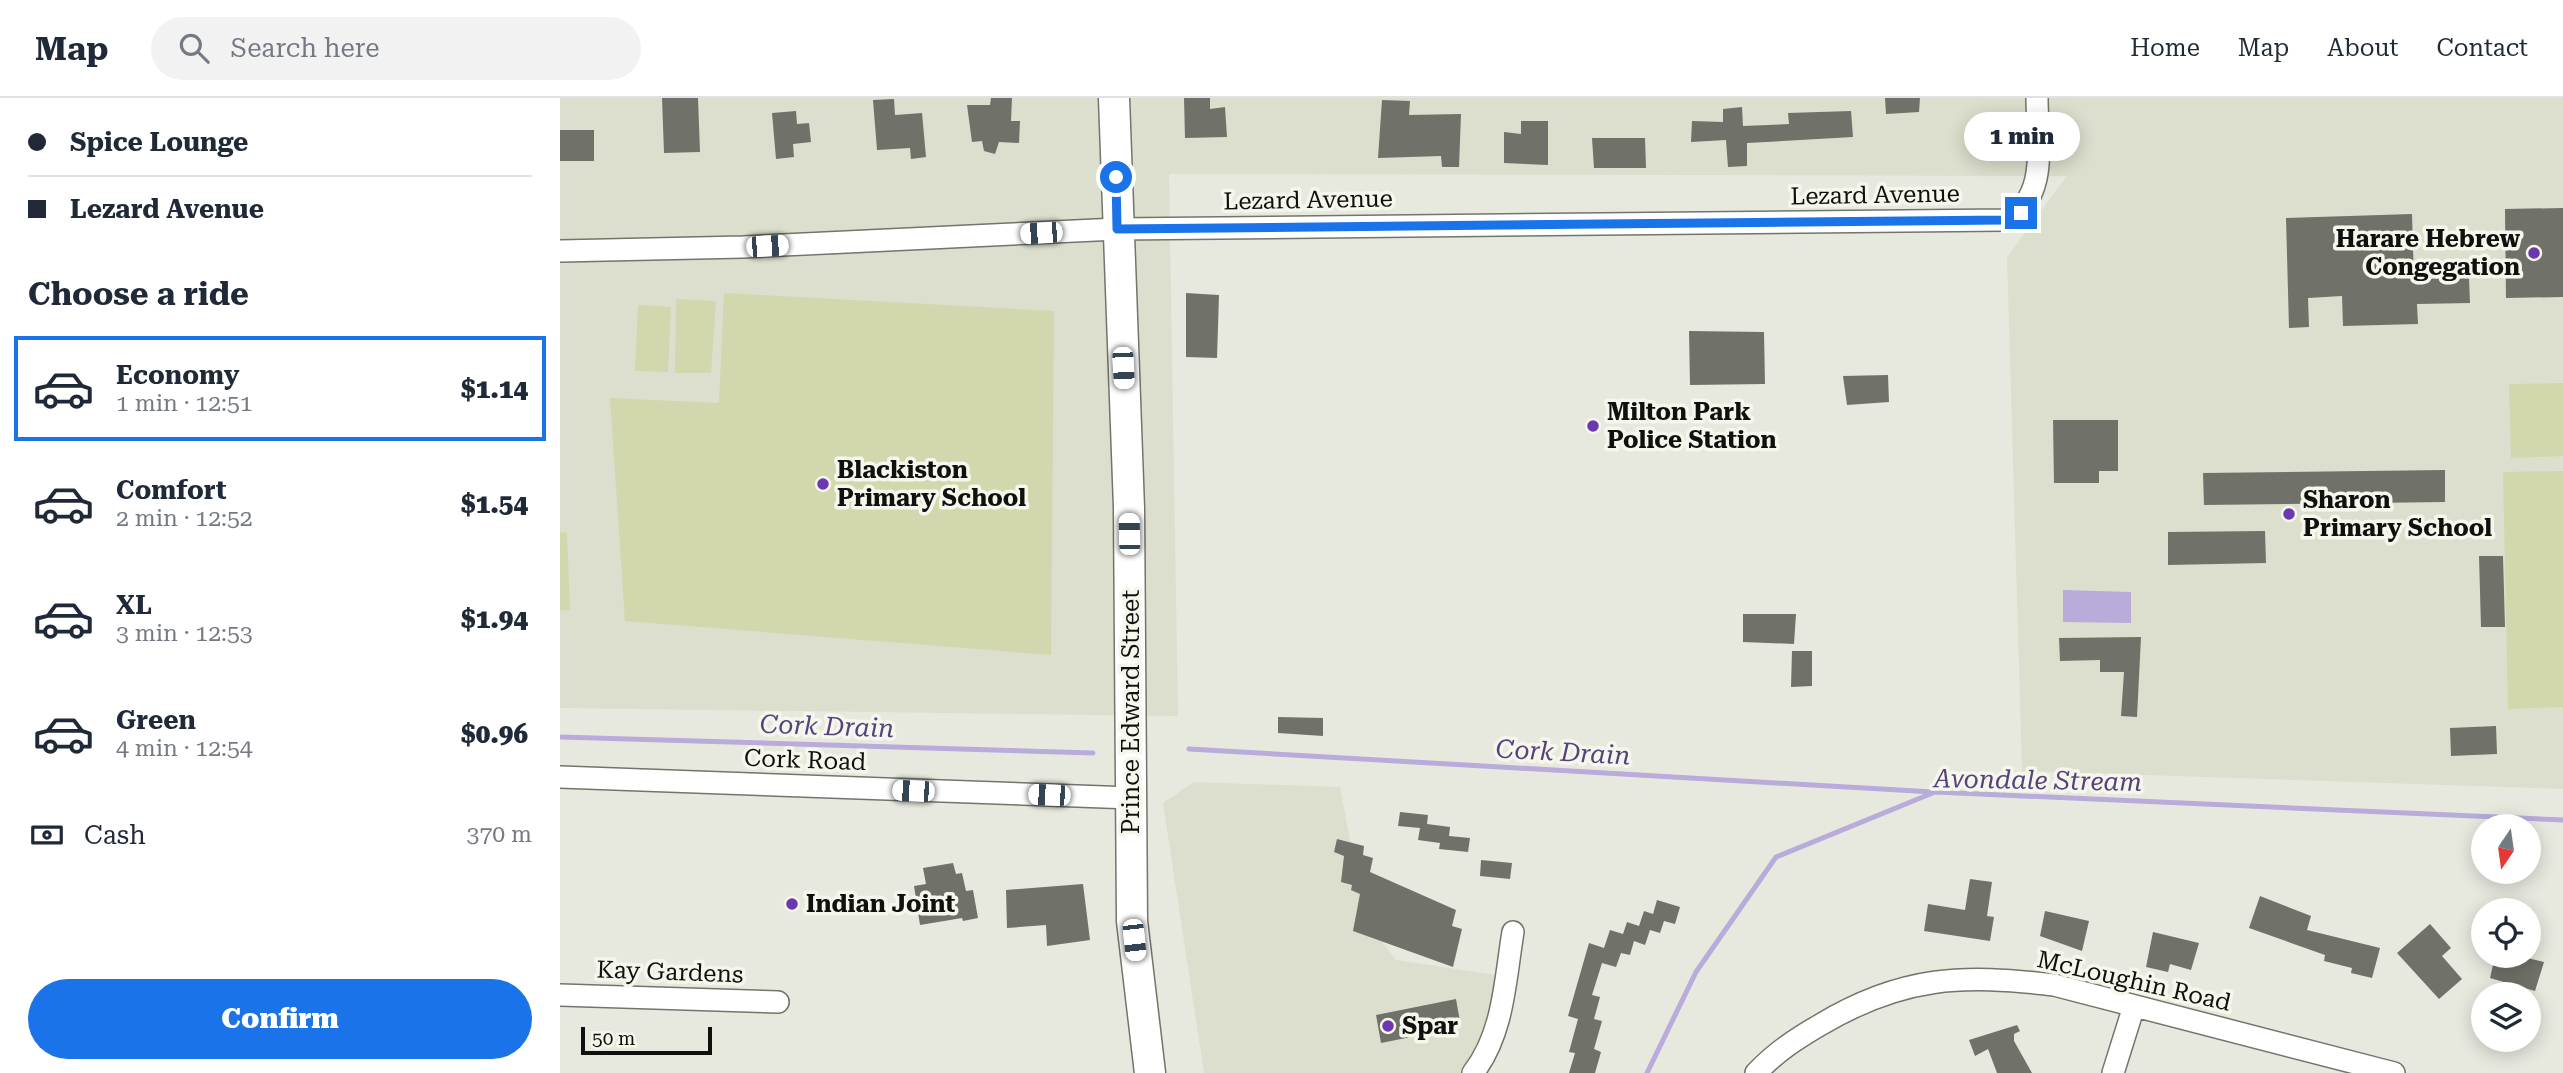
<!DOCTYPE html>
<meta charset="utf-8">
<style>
:root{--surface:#fff;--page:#f2f2f3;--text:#1f2937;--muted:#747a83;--line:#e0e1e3;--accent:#1a73e8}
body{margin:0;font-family:"Roboto Serif",serif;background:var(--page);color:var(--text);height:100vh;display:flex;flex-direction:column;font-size:26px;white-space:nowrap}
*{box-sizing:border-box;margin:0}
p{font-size:23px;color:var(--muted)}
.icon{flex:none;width:38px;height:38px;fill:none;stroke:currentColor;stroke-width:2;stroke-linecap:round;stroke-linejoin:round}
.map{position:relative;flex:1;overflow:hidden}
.panel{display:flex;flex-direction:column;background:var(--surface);width:560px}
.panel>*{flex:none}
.guide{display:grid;align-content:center;height:154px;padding:0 28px;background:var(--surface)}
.needle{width:46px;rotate:193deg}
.tools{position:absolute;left:1911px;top:716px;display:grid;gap:14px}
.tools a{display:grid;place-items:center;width:70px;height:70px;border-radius:50%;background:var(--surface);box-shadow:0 4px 18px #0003;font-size:35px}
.scale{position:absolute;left:21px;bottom:18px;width:131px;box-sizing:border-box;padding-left:7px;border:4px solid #10110e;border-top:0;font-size:19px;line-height:24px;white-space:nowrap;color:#10110e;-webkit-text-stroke:5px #f5f6ec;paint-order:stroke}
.end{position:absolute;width:32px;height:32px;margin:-16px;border:9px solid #1a73e8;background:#fff;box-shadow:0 0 0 4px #fff}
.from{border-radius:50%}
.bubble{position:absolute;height:49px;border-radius:24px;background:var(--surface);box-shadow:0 4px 18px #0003;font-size:23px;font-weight:800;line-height:49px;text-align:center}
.car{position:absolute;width:21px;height:42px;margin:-21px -10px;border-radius:9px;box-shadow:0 0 5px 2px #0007;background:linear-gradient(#fff 24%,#345 0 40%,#fff 0 76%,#345 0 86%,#fff 0)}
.guide b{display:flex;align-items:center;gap:24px;height:66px;font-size:26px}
.guide b+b{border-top:2px solid var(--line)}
.guide i{width:18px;height:18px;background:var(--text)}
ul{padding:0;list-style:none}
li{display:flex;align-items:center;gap:21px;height:105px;margin:0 14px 10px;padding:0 14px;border:4px solid transparent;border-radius:0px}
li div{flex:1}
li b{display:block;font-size:26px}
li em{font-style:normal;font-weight:800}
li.current{border-color:var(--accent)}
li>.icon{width:63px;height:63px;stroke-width:1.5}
h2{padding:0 28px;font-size:32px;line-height:84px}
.pay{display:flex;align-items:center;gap:18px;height:77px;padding:0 28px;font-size:26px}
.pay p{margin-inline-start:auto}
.action{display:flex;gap:14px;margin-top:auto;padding:14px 28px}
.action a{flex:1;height:80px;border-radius:42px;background:var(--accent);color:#fff;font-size:28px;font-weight:800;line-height:80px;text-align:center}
header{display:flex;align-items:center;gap:42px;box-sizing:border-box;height:98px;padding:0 35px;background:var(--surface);border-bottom:2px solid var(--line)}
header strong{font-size:33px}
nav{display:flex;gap:38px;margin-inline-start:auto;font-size:24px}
.search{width:490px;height:63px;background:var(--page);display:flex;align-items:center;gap:18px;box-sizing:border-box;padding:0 24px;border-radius:38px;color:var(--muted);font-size:26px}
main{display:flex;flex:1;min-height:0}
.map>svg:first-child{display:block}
.built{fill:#dcdfcd}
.green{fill:#d2d7ad}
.water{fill:#b9abda}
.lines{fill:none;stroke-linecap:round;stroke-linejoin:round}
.stream{stroke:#b9abda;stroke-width:5}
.building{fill:#707169}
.minor-casing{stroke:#73746b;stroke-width:24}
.secondary-casing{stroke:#73746b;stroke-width:33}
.minor{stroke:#fff;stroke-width:21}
.secondary{stroke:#fff;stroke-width:30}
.route{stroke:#1a73e8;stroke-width:9}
.poi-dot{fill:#6b38af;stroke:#f5f6ec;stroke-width:2.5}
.labels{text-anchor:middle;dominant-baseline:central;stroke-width:7;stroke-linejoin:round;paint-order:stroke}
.street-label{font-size:24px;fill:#10110e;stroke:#f5f6ec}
.poi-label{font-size:24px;font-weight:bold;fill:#10110e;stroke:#f5f6ec;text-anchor:start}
.water-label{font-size:26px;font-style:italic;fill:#58427e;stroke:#f5f6ec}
</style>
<header>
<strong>Map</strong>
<div class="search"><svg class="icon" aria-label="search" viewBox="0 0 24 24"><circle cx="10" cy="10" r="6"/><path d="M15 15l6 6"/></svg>Search here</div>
<nav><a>Home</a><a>Map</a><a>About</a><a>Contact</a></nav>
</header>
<main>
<section class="panel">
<div class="guide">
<b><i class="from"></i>Spice Lounge</b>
<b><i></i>Lezard Avenue</b>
</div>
<h2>Choose a ride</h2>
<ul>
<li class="current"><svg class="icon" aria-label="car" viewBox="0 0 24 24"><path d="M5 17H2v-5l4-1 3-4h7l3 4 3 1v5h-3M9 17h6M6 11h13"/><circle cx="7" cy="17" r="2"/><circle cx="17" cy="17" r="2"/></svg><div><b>Economy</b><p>1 min · 12:51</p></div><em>$1.14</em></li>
<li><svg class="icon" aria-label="car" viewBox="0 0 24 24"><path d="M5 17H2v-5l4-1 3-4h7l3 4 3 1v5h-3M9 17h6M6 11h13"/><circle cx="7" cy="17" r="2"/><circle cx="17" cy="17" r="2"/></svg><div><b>Comfort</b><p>2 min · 12:52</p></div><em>$1.54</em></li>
<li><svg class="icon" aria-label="car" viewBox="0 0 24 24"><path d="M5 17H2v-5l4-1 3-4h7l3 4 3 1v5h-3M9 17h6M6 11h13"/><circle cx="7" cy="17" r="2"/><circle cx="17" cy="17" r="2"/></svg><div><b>XL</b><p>3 min · 12:53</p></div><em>$1.94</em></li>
<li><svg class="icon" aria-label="car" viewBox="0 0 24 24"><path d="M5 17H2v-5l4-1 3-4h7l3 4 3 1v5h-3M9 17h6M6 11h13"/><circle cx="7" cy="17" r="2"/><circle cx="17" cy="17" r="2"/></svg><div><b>Green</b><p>4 min · 12:54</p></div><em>$0.96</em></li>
</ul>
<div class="pay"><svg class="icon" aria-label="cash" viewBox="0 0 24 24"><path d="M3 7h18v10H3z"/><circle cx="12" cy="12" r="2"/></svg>Cash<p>370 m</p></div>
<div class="action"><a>Confirm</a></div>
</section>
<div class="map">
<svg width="2003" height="975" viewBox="0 0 2003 975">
<rect width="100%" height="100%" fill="#e7e9df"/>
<path class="built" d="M0 0H2003V691L1462 673 1447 159 1507 78 609 76 618 618 0 610Z
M634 684 780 689 805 821 836 862 949 879 938 943 902 975H644L603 705Z"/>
<path class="green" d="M164 195 494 213 491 557 65 523 50 300 159 305Z
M116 201 156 203 151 275H115Z
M78 207 111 209 108 274 75 273Z
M2003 285V358L1951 360 1949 286Z
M2003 373V609L1948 611 1943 374Z
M0 434 7 435 10 512H0Z"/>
<path class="water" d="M1503 492 1571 494V525L1503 524Z"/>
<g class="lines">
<path class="stream" d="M0 639 533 655
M629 651 1373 694
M1087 975 1136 874 1216 759 1375 694 2003 722"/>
</g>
<path class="building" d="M102 0H138L140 54 104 55Z
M431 0H452L451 23H460L459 45 439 44 435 56 424 53 422 43 412 44 407 7H430Z
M624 0H650V11L665 9 667 39 625 40Z
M1325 0H1360L1359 14 1326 16Z
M334 1 335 17 362 15 366 59 351 61 350 50 317 52 313 2Z
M822 2 850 3 849 17 901 16 899 69H882L881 58 818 60Z
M1182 9 1183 28 1229 26 1228 15 1291 13 1293 39 1187 45V68L1168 69 1166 42 1131 44 1132 23 1163 24V11Z
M236 13 237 26 249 25 251 44 233 46 234 59 216 61 212 15Z
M961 23H988V67L944 65V34L961 36Z
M0 32H34V63H0Z
M1032 40H1085L1086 70H1034Z
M2003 110V199L1946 200 1945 111Z
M1852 116 1854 181 1909 180 1910 205 1857 206 1858 226 1783 228 1782 198 1748 200 1749 229 1729 230 1726 120Z
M626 195 659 197 657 260 626 259Z
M1129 233 1204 234 1205 286 1130 287Z
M1328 277 1329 304 1287 307 1283 278Z
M1493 322H1558V373H1539V385H1494Z
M1885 372V404L1644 407 1643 375Z
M1705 433 1706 465 1608 467V434Z
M1919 458H1943L1945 529H1921Z
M1183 516H1236L1234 546 1183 544Z
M1581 539 1577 619 1561 618 1564 574H1540V562L1500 563 1499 540Z
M1232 553H1252V588L1231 589Z
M718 619 763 620V638L718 635Z
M1936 628 1937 656 1891 658 1890 630Z
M840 714 868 717 867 726 890 729 889 738 910 740 908 754 879 751 880 745 858 742 860 730 838 728Z
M777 741 804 748 803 757 813 760 810 774 896 812 892 828 902 831 893 869 793 833 800 796 791 792 792 787 781 784 784 758 774 754Z
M921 762 952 765 950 781 920 778Z
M393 765 396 776 402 775 406 793 413 792 418 820 403 823 402 820 360 827 354 788 366 786 363 770Z
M1410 781 1432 784 1427 818 1434 819 1430 843 1364 833 1368 806 1405 812Z
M523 786 530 842 487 848 486 827 447 830 446 792Z
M1700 798 1751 818 1747 832 1820 850 1812 880 1791 875 1792 870 1764 863 1765 857 1689 830Z
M1097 802 1120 809 1115 826 1104 823 1100 835 1090 832 1085 847 1074 843 1070 857 1061 855 1056 869 1042 865 1032 897 1040 899 1034 921 1042 923 1034 951 1041 954 1035 975H1009L1015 955 1009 954 1018 921 1008 918 1029 845 1044 850 1050 832 1063 836 1067 824 1079 828 1084 813 1093 816Z
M1485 813 1529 823 1522 853 1480 838Z
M1870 826 1891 850 1882 858 1902 881 1879 901 1837 855Z
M1593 834 1639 845 1631 872 1610 866 1608 874 1586 869Z
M1935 858H1959L1984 864 1975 893 1930 880Z
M896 901 901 929 821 945 816 917Z
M1457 927 1460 933 1454 936V943L1472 975H1437L1428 951 1415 958 1409 942Z"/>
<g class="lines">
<defs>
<path id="minor" d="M0 153 183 149 557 131 1444 122C1490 102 1477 43 1477 0
M0 679 571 700
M0 897 218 904
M913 975C944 935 945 882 953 834
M1196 975C1216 954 1236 941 1260 927 1342 878 1402 876 1494 887L1834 975
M1553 975 1574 908"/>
<path id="secondary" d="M554 0 569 410 572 823 590 975"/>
</defs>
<use href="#minor" class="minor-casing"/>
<use href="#secondary" class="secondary-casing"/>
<use href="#minor" class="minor"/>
<use href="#secondary" class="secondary"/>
</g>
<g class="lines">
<path class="route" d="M556 79 557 131 1444 122 1461 115"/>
</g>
<g class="poi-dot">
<circle cx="1974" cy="155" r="7"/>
<circle cx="1033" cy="328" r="7"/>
<circle cx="263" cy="386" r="7"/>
<circle cx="1729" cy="416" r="7"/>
<circle cx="232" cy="806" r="7"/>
<circle cx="828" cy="928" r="7"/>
</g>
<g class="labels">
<g class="street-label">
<text transform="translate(1315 97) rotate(-1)">Lezard Avenue</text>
<text transform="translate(748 102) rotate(-1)">Lezard Avenue</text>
<text transform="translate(571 614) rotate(-90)">Prince Edward Street</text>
<text transform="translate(245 662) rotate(2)">Cork Road</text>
<text transform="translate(110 874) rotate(2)">Kay Gardens</text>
<text transform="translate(1574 883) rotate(13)">McLoughin Road</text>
</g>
<g class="poi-label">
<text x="1960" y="141" text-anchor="end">Harare Hebrew<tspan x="1960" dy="28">Congegation</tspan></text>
<text x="1047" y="314">Milton Park<tspan x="1047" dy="28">Police Station</tspan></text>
<text x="277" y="372">Blackiston<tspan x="277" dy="28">Primary School</tspan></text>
<text x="1743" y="402">Sharon<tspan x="1743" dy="28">Primary School</tspan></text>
<text x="246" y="806">Indian Joint</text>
<text x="842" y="928">Spar</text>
</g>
<g class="water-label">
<text transform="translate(267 628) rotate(2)">Cork Drain</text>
<text transform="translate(1003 654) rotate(3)">Cork Drain</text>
<text transform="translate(1478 682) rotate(1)">Avondale Stream</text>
</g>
</g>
</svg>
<div class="tools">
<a><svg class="needle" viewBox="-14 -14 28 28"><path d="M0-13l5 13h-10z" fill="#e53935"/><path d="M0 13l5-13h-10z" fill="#747a83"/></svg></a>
<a><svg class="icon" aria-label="locate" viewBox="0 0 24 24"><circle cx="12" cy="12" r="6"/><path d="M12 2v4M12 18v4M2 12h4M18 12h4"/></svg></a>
<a><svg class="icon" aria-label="layers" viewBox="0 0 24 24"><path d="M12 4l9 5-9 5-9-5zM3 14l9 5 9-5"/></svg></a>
</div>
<div class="scale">50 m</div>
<i class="end from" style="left:556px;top:79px"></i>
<i class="end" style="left:1461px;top:115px"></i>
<div class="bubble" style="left:1404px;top:14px;width:116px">1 min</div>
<i class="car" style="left:481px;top:135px;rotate:267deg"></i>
<i class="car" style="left:207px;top:148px;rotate:87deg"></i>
<i class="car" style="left:563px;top:270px;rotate:177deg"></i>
<i class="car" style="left:569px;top:436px;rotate:359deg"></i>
<i class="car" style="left:353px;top:693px;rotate:272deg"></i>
<i class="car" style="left:489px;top:697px;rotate:272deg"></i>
<i class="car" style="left:574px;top:842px;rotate:174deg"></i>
</div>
</main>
